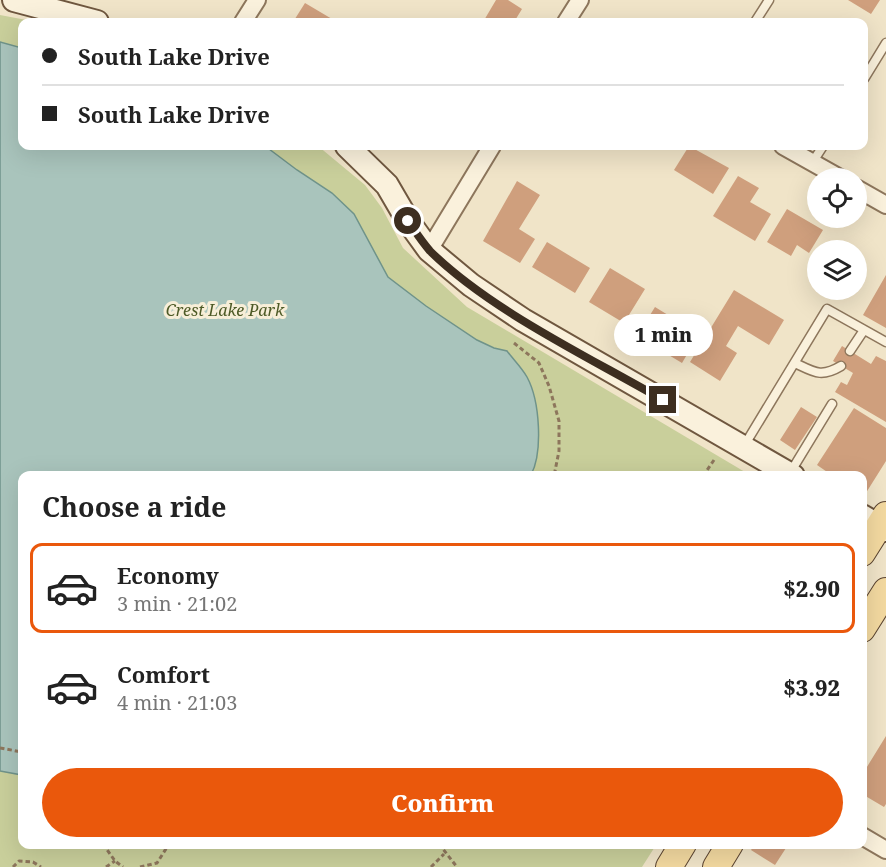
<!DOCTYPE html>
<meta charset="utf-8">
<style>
:root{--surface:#fff;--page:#f6f6f6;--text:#222;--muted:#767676;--line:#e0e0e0;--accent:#ea580c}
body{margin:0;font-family:"Noto Serif",serif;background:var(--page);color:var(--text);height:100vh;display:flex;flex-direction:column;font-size:22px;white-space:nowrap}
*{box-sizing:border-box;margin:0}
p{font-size:20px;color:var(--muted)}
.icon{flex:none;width:33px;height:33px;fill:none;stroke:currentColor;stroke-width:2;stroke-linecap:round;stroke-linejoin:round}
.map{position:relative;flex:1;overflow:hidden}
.side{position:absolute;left:18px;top:471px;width:849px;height:378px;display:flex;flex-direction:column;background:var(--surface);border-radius:12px;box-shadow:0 6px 24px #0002}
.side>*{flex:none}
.hud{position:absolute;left:18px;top:18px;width:850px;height:132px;border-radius:12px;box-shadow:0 6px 24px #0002;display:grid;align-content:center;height:132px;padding:0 24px;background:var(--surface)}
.buttons{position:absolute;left:807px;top:168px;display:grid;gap:12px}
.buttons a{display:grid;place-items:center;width:60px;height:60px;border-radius:50%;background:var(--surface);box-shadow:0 6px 24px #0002;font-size:30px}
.end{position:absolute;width:27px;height:27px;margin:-14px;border:8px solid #3d2e20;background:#fff;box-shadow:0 0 0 3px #fff}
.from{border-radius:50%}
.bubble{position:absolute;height:42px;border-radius:21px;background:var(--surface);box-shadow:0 6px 24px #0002;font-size:20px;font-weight:800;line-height:42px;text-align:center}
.hud b{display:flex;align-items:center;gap:21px;height:57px;font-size:22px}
.hud b+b{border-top:2px solid var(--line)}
.hud i{width:15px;height:15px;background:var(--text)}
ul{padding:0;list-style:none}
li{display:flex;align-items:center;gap:18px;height:90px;margin:0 12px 9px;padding:0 12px;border:3px solid transparent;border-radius:12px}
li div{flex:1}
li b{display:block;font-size:22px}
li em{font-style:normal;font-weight:800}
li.current{border-color:var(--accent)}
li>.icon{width:54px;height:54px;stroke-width:1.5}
h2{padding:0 24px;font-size:27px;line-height:72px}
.primary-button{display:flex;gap:12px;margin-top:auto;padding:12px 24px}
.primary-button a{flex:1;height:69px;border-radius:36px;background:var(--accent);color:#fff;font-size:24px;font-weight:800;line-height:69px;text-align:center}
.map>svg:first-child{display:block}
.green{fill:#c9cf9b}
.water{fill:#a9c4bc;stroke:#6f938a;stroke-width:1.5}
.building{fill:#cf9f7d}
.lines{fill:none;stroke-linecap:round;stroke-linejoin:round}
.lane-casing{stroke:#8d765c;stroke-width:11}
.street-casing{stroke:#8d765c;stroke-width:20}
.secondary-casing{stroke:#6f573f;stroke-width:26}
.primary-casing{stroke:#5b4430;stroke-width:28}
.path{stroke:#8d765c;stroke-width:3;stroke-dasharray:4.5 3;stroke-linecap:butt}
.lane{stroke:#faf1dc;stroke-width:8}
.street{stroke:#faf1dc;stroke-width:16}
.secondary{stroke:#faf1dc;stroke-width:22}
.primary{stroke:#f3d9a0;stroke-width:26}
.route{stroke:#3d2e20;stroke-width:8}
.labels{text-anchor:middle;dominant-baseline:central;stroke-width:6;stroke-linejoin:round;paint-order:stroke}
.park-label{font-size:16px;font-style:italic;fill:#4d5a26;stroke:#f7eed8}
</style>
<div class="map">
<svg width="886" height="867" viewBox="0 0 886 867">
<rect width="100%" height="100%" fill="#f0e4c8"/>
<path class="green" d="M0 15 37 22H22V146H318L365 185 382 208 403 248 467 307 750 475 22 476V844L656 845 642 867H0Z"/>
<path class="water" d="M0 42 22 48V146H265L297 170 332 193 354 214 388 277 426 306 477 340 494 348 507 351C513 359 522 368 527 377 540 401 543 452 531 475L22 476V775L0 771Z"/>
<path class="building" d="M496 0H508L522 9 514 22H483Z
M848 0H880L871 14Z
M305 3 332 19 330 22H293Z
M689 146 729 168 713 194 674 170Z
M738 176 759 188 750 202 771 214 755 241 713 216Z
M517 181 540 195 519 229 535 239 520 263 483 241Z
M787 209 823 230 809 253 797 245 791 256 767 242Z
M547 242 590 268 575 293 532 267Z
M610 268 645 289 624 323 589 302Z
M886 275V328L863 315Z
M734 290 784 320 769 345 738 326 726 346 737 353 720 381 690 362Z
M655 307 699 334 682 363 637 336Z
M842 346 871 364 876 356 886 361V422L835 392 841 382 847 385 853 373 833 361Z
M801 407 817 417 795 450 780 440Z
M854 408 886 428V461L864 496 862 476H833L817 465Z
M886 736V804L884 807 862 794V775Z
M755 844H781L786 848 775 865 751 850Z"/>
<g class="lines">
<defs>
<path id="lane" d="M755 22 769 0
M864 79 886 43
M812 163 823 146
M850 351 864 330
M795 363C814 372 821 378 841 366
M744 446 827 309 886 342
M790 473 832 404"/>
<path id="street" d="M243 22 257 0
M566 22 580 0
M783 146 840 178
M856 188 886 205
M429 250 492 146
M862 836 886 850"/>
<path id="secondary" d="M14 0 97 22
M347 146 387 185 408 221 429 250 471 285 523 320 793 476
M862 516 886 530"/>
<path id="primary" d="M862 553 886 515
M862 629 886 591
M669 867 683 844
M716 867 730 844"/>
</defs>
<use href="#lane" class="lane-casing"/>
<use href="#street" class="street-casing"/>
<use href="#secondary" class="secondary-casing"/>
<use href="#primary" class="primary-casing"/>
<path class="path" d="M514 343 539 363 549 386 559 421V451L554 476
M703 476 714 460
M0 748 22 752
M103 844 115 861 123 867
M439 844 457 867
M13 867 19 861 33 862 41 867
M106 867 115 861
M140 867 157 863 169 844
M431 867 444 854"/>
<use href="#lane" class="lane"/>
<use href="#street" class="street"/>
<use href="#secondary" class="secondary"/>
<use href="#primary" class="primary"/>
</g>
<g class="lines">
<path class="route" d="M408 221C415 231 422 242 430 251 491 311 589 357 663 400"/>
</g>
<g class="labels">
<g class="park-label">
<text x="225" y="310">Crest Lake Park</text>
</g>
</g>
</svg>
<div class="buttons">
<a><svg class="icon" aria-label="locate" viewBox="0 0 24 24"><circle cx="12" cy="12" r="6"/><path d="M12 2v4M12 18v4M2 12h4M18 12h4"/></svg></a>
<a><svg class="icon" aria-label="layers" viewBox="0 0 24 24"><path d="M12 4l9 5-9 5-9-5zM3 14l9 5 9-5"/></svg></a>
</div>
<i class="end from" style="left:408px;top:221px"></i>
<i class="end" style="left:663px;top:400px"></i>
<div class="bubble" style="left:614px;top:314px;width:99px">1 min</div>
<div class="hud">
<b><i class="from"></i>South Lake Drive</b>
<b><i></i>South Lake Drive</b>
</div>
<section class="side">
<h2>Choose a ride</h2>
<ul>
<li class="current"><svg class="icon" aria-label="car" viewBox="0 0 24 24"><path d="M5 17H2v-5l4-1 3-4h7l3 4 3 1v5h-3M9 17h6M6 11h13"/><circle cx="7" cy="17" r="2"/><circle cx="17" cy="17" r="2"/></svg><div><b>Economy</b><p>3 min · 21:02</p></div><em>$2.90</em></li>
<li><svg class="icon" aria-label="car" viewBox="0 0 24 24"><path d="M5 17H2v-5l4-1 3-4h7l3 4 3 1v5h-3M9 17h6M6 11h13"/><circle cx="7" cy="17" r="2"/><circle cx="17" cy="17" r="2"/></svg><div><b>Comfort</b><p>4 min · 21:03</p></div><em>$3.92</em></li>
</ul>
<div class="primary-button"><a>Confirm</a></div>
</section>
</div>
